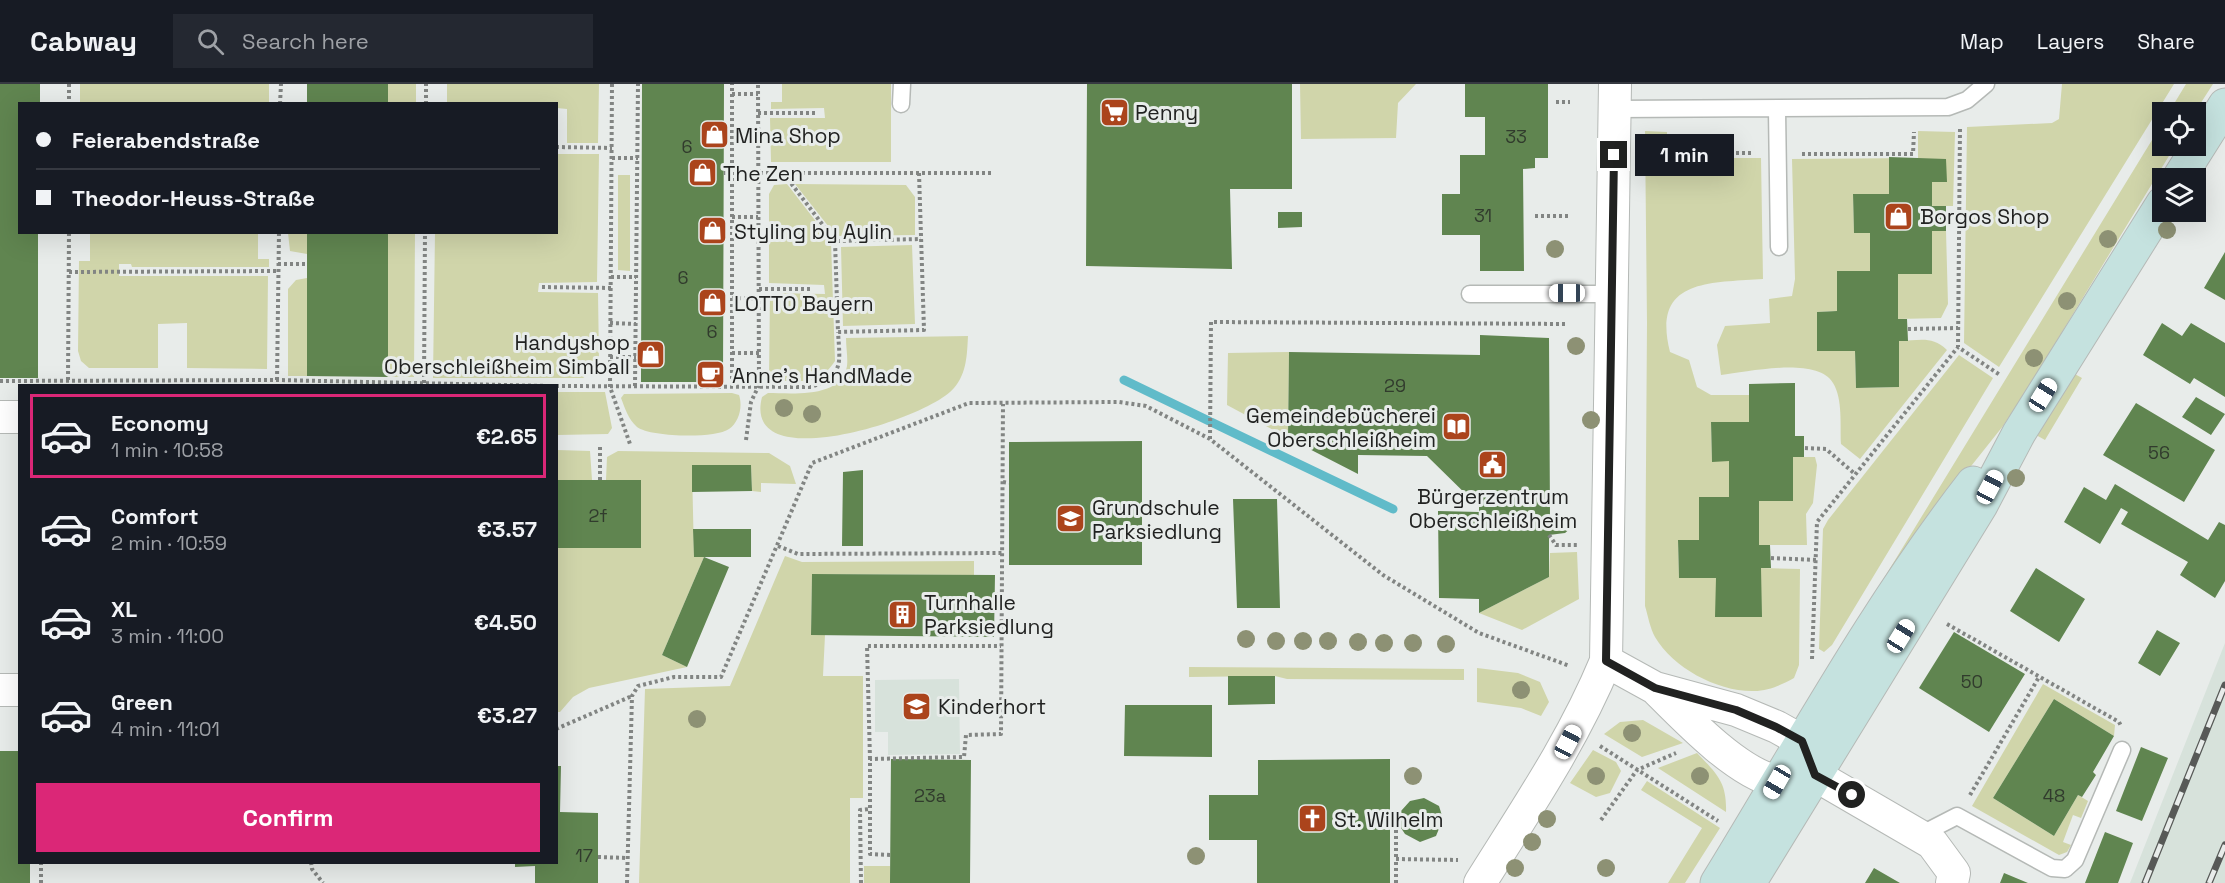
<!DOCTYPE html>
<meta charset="utf-8">
<style>
:root{--surface:#171b24;--page:#242831;--text:#f1f3f6;--muted:#9ea1a6;--line:#363941;--accent:#db2777}
body{margin:0;font-family:"Space Grotesk",sans-serif;background:var(--page);color:var(--text);height:100vh;display:flex;flex-direction:column;font-size:22px;white-space:nowrap}
*{box-sizing:border-box;margin:0}
p{font-size:20px;color:var(--muted)}
.icon{flex:none;width:33px;height:33px;fill:none;stroke:currentColor;stroke-width:2;stroke-linecap:round;stroke-linejoin:round}
.map{position:relative;flex:1;overflow:hidden}
.panel{position:absolute;left:18px;top:300px;width:540px;height:480px;display:flex;flex-direction:column;background:var(--surface);border-radius:0px;box-shadow:0 6px 24px #0002}
.panel>*{flex:none}
.guide{position:absolute;left:18px;top:18px;width:540px;height:132px;border-radius:0px;box-shadow:0 6px 24px #0002;display:grid;align-content:center;height:132px;padding:0 18px;background:var(--surface)}
.fabs{position:absolute;left:2152px;top:18px;display:grid;gap:12px}
.fabs a{display:grid;place-items:center;width:54px;height:54px;border-radius:0px;background:var(--surface);box-shadow:0 6px 24px #0002;font-size:30px}
.end{position:absolute;width:27px;height:27px;margin:-14px;border:8px solid #212221;background:#fff;box-shadow:0 0 0 3px #fff}
.from{border-radius:50%}
.bubble{position:absolute;height:42px;border-radius:0px;background:var(--surface);box-shadow:0 6px 24px #0002;font-size:20px;font-weight:700;line-height:42px;text-align:center}
.car{position:absolute;width:18px;height:36px;margin:-18px -9px;border-radius:8px;box-shadow:0 0 4px 2px #0007;background:linear-gradient(#fff 24%,#345 0 40%,#fff 0 76%,#345 0 86%,#fff 0)}
.guide b{display:flex;align-items:center;gap:21px;height:57px;font-size:22px}
.guide b+b{border-top:2px solid var(--line)}
.guide i{width:15px;height:15px;background:var(--text)}
ul{padding:10px 0 0;list-style:none}
li{display:flex;align-items:center;gap:18px;height:84px;margin:0 12px 9px;padding:0 6px;border:3px solid transparent;border-radius:0px}
li div{flex:1}
li b{display:block;font-size:22px}
li em{font-style:normal;font-weight:700}
li.on{border-color:var(--accent)}
li>.icon{width:54px;height:54px;stroke-width:1.5}
.action{display:flex;gap:12px;margin-top:auto;padding:12px 18px}
.action a{flex:1;height:69px;border-radius:0px;background:var(--accent);color:#fff;font-size:24px;font-weight:700;line-height:69px;text-align:center}
header{display:flex;align-items:center;gap:36px;box-sizing:border-box;height:84px;padding:0 30px;background:var(--surface);border-bottom:2px solid var(--line)}
header strong{font-size:28px}
nav{display:flex;gap:33px;margin-inline-start:auto;font-size:21px}
.search{width:420px;height:54px;background:var(--page);display:flex;align-items:center;gap:15px;box-sizing:border-box;padding:0 21px;border-radius:0px;color:var(--muted);font-size:22px}
.map>svg:first-child{display:block}
.built{fill:#d7e2db}
.green{fill:#d0d5aa}
.lines{fill:none;stroke-linecap:round;stroke-linejoin:round}
.stream{stroke:#60bbc9;stroke-width:9}
.building{fill:#608550}
.service-casing{stroke:#b5b9b6;stroke-width:19}
.minor-casing{stroke:#b5b9b6;stroke-width:34}
.secondary-casing{stroke:#b5b9b6;stroke-width:35}
.path{stroke:#828583;stroke-width:4;stroke-dasharray:3 3;stroke-linecap:butt}
.service{stroke:#fff;stroke-width:16}
.minor{stroke:#fff;stroke-width:32}
.secondary{stroke:#c5e2df;stroke-width:33}
.rail-casing{stroke:#575957;stroke-width:7}
.rail{stroke:#e8ecea;stroke-width:4.5;stroke-dasharray:14;stroke-linecap:butt}
.tree{fill:#8d9174}
.route{stroke:#212221;stroke-width:8}
.labels{text-anchor:middle;dominant-baseline:central;stroke-width:6;stroke-linejoin:round;paint-order:stroke}
.number-label{font-size:18px;fill:#313b2d}
.poi-label{font-size:21px;fill:#212221;stroke:#e8ecea;text-anchor:start}
</style>
<header>
<strong>Cabway</strong>
<div class="search"><svg class="icon" aria-label="search" viewBox="0 0 24 24"><circle cx="10" cy="10" r="6"/><path d="M15 15l6 6"/></svg>Search here</div>
<nav><a>Map</a><a>Layers</a><a>Share</a></nav>
</header>
<div class="map">
<svg width="2225" height="799" viewBox="0 0 2225 799">
<rect width="100%" height="100%" fill="#e8ecea"/>
<path class="built" d="M2225 559V799H2130Z
M959 595 960 670 888 671V648H875V596Z"/>
<path class="green" d="M80 0H269V19H80Z
M388 0H416V19H388Z
M447 0H599L598 59H567V25L557 24 556 20 447 19Z
M782 0H891V78H771L770 34H825L824 24 771 25V18H782Z
M1300 0H1416L1398 19 1396 54 1301 55Z
M2062 0H2174L1999 283 1964 259 1967 43 2052 39 2059 35Z
M2186 0H2213L2195 28H2169Z
M2163 38V62H2175L2028 304 2003 342 1929 435 1840 566Z
M1645 47 1667 48V74H1761L1763 195C1711 199 1651 194 1670 268L1689 276 1697 303 1711 311H1749V338H1711L1712 377H1729V413H1699V456L1678 457 1679 494H1716V533H1761V484L1800 485 1799 581 1794 594C1781 601 1769 607 1754 607 1718 608 1673 584 1655 553 1650 544 1648 532 1645 522L1647 239Z
M1918 47 1955 48 1953 122H1932V98H1946V75H1890L1889 110H1853L1854 148 1870 149V187H1837V227L1817 228V267H1855L1856 304 1899 303V257C1919 257 1931 251 1947 266L1860 375 1841 360C1840 342 1843 315 1833 299 1817 272 1748 288 1721 291L1717 261 1725 242 1770 239 1769 215 1792 212 1795 195 1792 75 1918 74Z
M557 70H599L597 198 539 199 538 208 598 209 599 276 596 285 583 294H433L435 149 556 148Z
M618 91H630V187L618 186Z
M787 100 831 157 835 277C818 303 797 297 769 296L770 209 825 210 824 201 769 199V110L774 101Z
M795 100 906 101 915 113V151L836 152Z
M1932 147H1946L1948 220 1941 234 1898 235V190H1932Z
M90 149H258V175H269V183H132L131 180H119V192H268L267 285 187 284V239L158 240V284H89L81 277 78 267 79 177H90Z
M288 149H307V170L290 167Z
M388 149H415L414 293H388Z
M912 161 915 240 843 242 841 163Z
M307 194V292H288V205L296 196Z
M968 252C967 270 967 289 954 304 929 335 741 395 762 313L768 309C791 309 842 315 847 282 848 274 846 263 846 254Z
M1289 268 1288 354 1227 321 1228 269Z
M1959 271 1993 294 1832 561 1824 568 1819 565 1823 445 1828 436Z
M2073 289 2082 294 2045 356 2036 351Z
M557 308H605L612 344 608 350 557 351Z
M732 309 739 311C743 323 739 338 729 345 715 355 650 353 637 343 628 335 625 324 621 314L624 310Z
M557 366 590 367 592 396H557Z
M618 367 769 369 790 382 796 400 761 399V408L752 407 751 381 692 382 694 473H704L662 571 687 583 589 604 573 613 560 628H557L556 464H641V397L606 396 607 373Z
M1793 373H1815L1817 381 1813 419 1806 430 1807 461H1759V417H1793Z
M1577 468 1579 515 1522 546 1479 529 1549 493 1550 469Z
M785 472 802 478 974 477V491L812 490 811 551H825L823 592H863V714H850V799H639L645 605 730 602Z
M1189 583 1464 585V596L1287 595 1275 592 1189 593Z
M1477 584 1518 589 1540 598 1549 618 1541 632 1521 624 1477 618Z
M2043 600 2115 641 2114 652 2054 615 1993 714 2054 752 2078 711 2088 717 2081 734 2073 731 2063 758 2071 761 2067 768 2059 771 1972 722Z
M1643 636 1683 659 1642 673 1604 650 1620 638Z
M1593 666 1616 678 1621 687 1610 709 1596 713 1570 699Z
M1697 669C1717 690 1727 698 1726 728L1658 684Z
M1647 697 1720 744 1685 799H1668L1702 744 1641 706Z
M864 782H890V799H864Z"/>
<g class="lines">
<path class="stream" d="M1124 296 1209 337
M1211 338 1393 425"/>
</g>
<path class="building" d="M0 0H40V20H20V148H38V294H0Z
M307 0H388V20H307Z
M642 0H724L723 298H641Z
M1087 0H1292V105H1230L1232 185 1086 182Z
M1465 0H1548V74H1535V84L1523 85 1524 187H1480V151H1442V110H1460V71H1485V33H1465Z
M1889 73 1946 75 1947 98H1932V122H1946V147H1932V190H1898V235H1907L1908 257H1899V303L1856 304 1855 267H1817V228L1837 227V187H1870V149H1854L1853 110H1889Z
M1278 128H1302V143L1278 144Z
M307 148H388V293L307 292Z
M2225 168V216L2204 204Z
M2162 239 2182 252 2191 239 2225 259V313L2194 294 2190 300 2143 271Z
M1480 251 1549 254 1550 434 1564 433 1572 437V443L1565 449 1549 451V493L1479 529V515L1439 514 1438 427 1479 428V423L1427 372 1358 371V390L1288 354 1289 268 1480 271Z
M1795 299V352H1804V373H1793V417H1759V461H1770L1771 484H1761L1762 533H1715L1716 494H1679L1678 456H1699V413H1729V377L1712 378 1711 338H1749V300Z
M2196 313 2225 330 2211 351 2182 333Z
M2136 319 2215 366 2184 418 2103 371Z
M1142 357V481H1009V358Z
M692 381H751L752 407 692 408Z
M863 386V462H842L843 388Z
M556 396H641V464H556Z
M2115 400 2208 456 2219 438 2225 441V497L2215 514 2180 491 2188 478 2121 440 2128 428 2121 424 2100 460 2064 438 2084 403 2106 416Z
M1233 415H1277L1280 524H1237Z
M693 445H751V473H704L729 483 687 583 662 571 704 473H694Z
M2036 484 2085 515 2059 558 2010 527Z
M812 490 995 491 994 553 811 551Z
M2157 546 2180 559 2160 592 2138 579Z
M1954 548 2025 590 1989 648 1919 604Z
M1228 592H1275V620L1228 621Z
M2054 615 2114 652 2093 688 2096 691 2082 713 2078 711 2054 752 1993 714Z
M1125 621H1212V673L1124 672Z
M2141 663 2168 674 2142 737 2116 727Z
M0 667H20V778H30V799H0Z
M891 675 971 676 970 799H890Z
M1390 675V728L1401 727 1410 717 1424 714 1439 722 1443 735 1436 752 1420 758 1405 750 1401 744 1390 743V799H1257V756H1209V711H1258V676Z
M556 682H561L560 728 598 729V799H535V782L515 783V778H556Z
M2105 748 2133 759 2118 799H2085Z
M1874 784 1900 799H1865Z
M2004 789 2028 799H2000Z"/>
<g class="lines">
<defs>
<path id="service" d="M901 20 902 0
M1615 25 1948 23 1967 16 1986 0
M1777 26 1779 163
M1470 210H1610
M1920 751 1957 732 2052 784 2065 785 2075 776 2122 666"/>
<path id="minor" d="M0 333H20
M1606 577 1655 604 1736 626 1777 643 1802 657 1811 681
M1655 604C1684 633 1736 688 1775 697 1783 699 1795 695 1803 693
M0 606H20
M1815 691 1932 759 1954 789 1952 799
M1480 799C1525 727 1573 657 1606 577L1615 0"/>
<path id="secondary" d="M2179 94 2225 21
M1717 799C1800 664 1875 525 1973 399
M1749 799 1981 421 2019 349 2163 119"/>
</defs>
<use href="#service" class="service-casing"/>
<use href="#minor" class="minor-casing"/>
<use href="#secondary" class="secondary-casing"/>
<path class="path" d="M69 0V20
M612 0 610 303 630 360
M732 10H758
M1556 18H1570
M280 20 281 0
M426 20V0
M758 29H817
M1960 45 1958 263 2000 291
M1671 50V69H1752
M556 63 612 64
M1802 70H1913L1914 48
M612 74H638
M724 89H992
M919 89 924 246 838 248 835 157 921 155
M784 90 835 157
M1535 132H1568
M732 133H758
M1946 134H1959
M278 180H307
M69 188 278 187
M611 193H636
M542 203 611 204
M759 205H813
M732 214 759 215
M610 239 636 240
M1908 245 1958 244
M732 269H759
M610 273H636
M68 296 69 148
M277 296 279 148
M0 297 277 296 550 302
M424 299 425 148
M732 301V0
M556 302 811 303C844 291 840 280 838 248
M635 302 638 0
M1210 355 1211 238 1567 240
M746 356 751 318 759 301 758 0
M1805 364 1826 365 1855 390
M600 396V360
M1003 398 1009 399
M1549 451 1556 461H1577
M778 462 798 470 1002 469
M1771 474 1816 476
M995 510H1002
M1947 540 2119 638 2121 642
M1812 575 1817 438 1958 263
M556 645 632 612
M1600 662 1718 737
M870 675 867 562H1001
M1970 711 2039 593
M1601 736 1637 686 1676 669
M1396 746V775
M890 771 870 770V675L964 673 966 651 1001 650 1003 320
M598 773 628 774
M41 778V799
M311 778 312 785 323 799
M627 799 632 612 638 602 674 593H721L812 379 969 319 1119 318 1146 322 1210 355 1383 491 1479 549 1570 582
M861 799 860 726 869 725
M1396 799V775L1458 776"/>
<use href="#service" class="service"/>
<use href="#minor" class="minor"/>
<use href="#secondary" class="secondary"/>
<defs>
<path id="rail" d="M2145 799 2225 601
M2209 799 2225 761"/>
</defs>
<use href="#rail" class="rail-casing"/>
<use href="#rail" class="rail"/>
</g>
<g class="tree">
<circle cx="2167" cy="146" r="9"/>
<circle cx="2108" cy="155" r="9"/>
<circle cx="1555" cy="165" r="9"/>
<circle cx="2067" cy="217" r="9"/>
<circle cx="1576" cy="262" r="9"/>
<circle cx="2034" cy="274" r="9"/>
<circle cx="784" cy="324" r="9"/>
<circle cx="812" cy="330" r="9"/>
<circle cx="1591" cy="336" r="9"/>
<circle cx="2016" cy="394" r="9"/>
<circle cx="1246" cy="555" r="9"/>
<circle cx="1276" cy="557" r="9"/>
<circle cx="1303" cy="557" r="9"/>
<circle cx="1328" cy="557" r="9"/>
<circle cx="1358" cy="558" r="9"/>
<circle cx="1384" cy="559" r="9"/>
<circle cx="1413" cy="559" r="9"/>
<circle cx="1446" cy="560" r="9"/>
<circle cx="1521" cy="606" r="9"/>
<circle cx="697" cy="635" r="9"/>
<circle cx="1632" cy="649" r="9"/>
<circle cx="1413" cy="692" r="9"/>
<circle cx="1596" cy="692" r="9"/>
<circle cx="1700" cy="692" r="9"/>
<circle cx="1547" cy="735" r="9"/>
<circle cx="1532" cy="758" r="9"/>
<circle cx="1196" cy="772" r="9"/>
<circle cx="1515" cy="784" r="9"/>
<circle cx="1606" cy="784" r="9"/>
</g>
<g class="lines">
<path class="route" d="M1614 71 1606 577 1655 604 1736 626 1776 643 1802 657 1815 691 1852 711"/>
</g>
<defs>
<symbol id="supermarket-square" viewBox="-11 -11 22 22"><rect x="-9" y="-9" width="18" height="18" rx="4" fill="#ab441c" stroke="#e8ecea"/><path d="M-6-5.5h2.5l.6 2H6L4.5 2H-2.5L-4.4-4H-6ZM-1.5 3.2a1.3 1.3 0 1 0 .1 0ZM3 3.2a1.3 1.3 0 1 0 .1 0Z" fill="#fff"/></symbol>
<symbol id="shop-square" viewBox="-11 -11 22 22"><rect x="-9" y="-9" width="18" height="18" rx="4" fill="#ab441c" stroke="#e8ecea"/><path d="M-5-2.5h2.3a2.7 3.5 0 0 1 5.4 0H5L5.5 6h-11ZM-1.5-2.5h3a1.5 2.3 0 0 0-3 0Z" fill="#fff"/></symbol>
<symbol id="cafe-square" viewBox="-11 -11 22 22"><rect x="-9" y="-9" width="18" height="18" rx="4" fill="#ab441c" stroke="#e8ecea"/><path d="M-5.5-4.5H6V0H3Q3 3.5 0 3.5H-2.5Q-5.5 3.5-5.5 0ZM3-3.2v2h1.7v-2ZM-6 4.5H4V6H-6Z" fill="#fff"/></symbol>
<symbol id="library-square" viewBox="-11 -11 22 22"><rect x="-9" y="-9" width="18" height="18" rx="4" fill="#ab441c" stroke="#e8ecea"/><path d="M-6-4Q-3-5.5-.7-3.5V5Q-3 3-6 4ZM6-4Q3-5.5 .7-3.5V5Q3 3 6 4Z" fill="#fff"/></symbol>
<symbol id="civic-square" viewBox="-11 -11 22 22"><rect x="-9" y="-9" width="18" height="18" rx="4" fill="#ab441c" stroke="#e8ecea"/><path d="M-.6-6.5H3V-4.5H.6V-3L4-1V1h2V6H-6V1h2V-1L-.6-3ZM-1.2 2.5V6h2.4V2.5Z" fill="#fff"/></symbol>
<symbol id="school-square" viewBox="-11 -11 22 22"><rect x="-9" y="-9" width="18" height="18" rx="4" fill="#ab441c" stroke="#e8ecea"/><path d="M0-5L7-2L0 1L-7-2ZM-4 1L0 2.5L4 1V4Q0 6-4 4Z" fill="#fff"/></symbol>
<symbol id="building-square" viewBox="-11 -11 22 22"><rect x="-9" y="-9" width="18" height="18" rx="4" fill="#ab441c" stroke="#e8ecea"/><path d="M-4-6H4V6H1V3H-1V6H-4ZM-2.5-4.3h1.7v1.8h-1.7ZM.8-4.3h1.7v1.8H.8ZM-2.5-1h1.7V.8h-1.7ZM.8-1h1.7V.8H.8Z" fill="#fff"/></symbol>
<symbol id="church-square" viewBox="-11 -11 22 22"><rect x="-9" y="-9" width="18" height="18" rx="4" fill="#ab441c" stroke="#e8ecea"/><path d="M-1.2-6h2.4v3.5h3.3v2.4h-3.3V6h-2.4V-.1h-3.3v-2.4h3.3Z" fill="#fff"/></symbol>
</defs>
<g fill-rule="evenodd">
<use href="#supermarket-square" x="1098" y="12" width="33" height="33"/>
<use href="#shop-square" x="698" y="34" width="33" height="33"/>
<use href="#shop-square" x="686" y="72" width="33" height="33"/>
<use href="#shop-square" x="1882" y="116" width="33" height="33"/>
<use href="#shop-square" x="696" y="130" width="33" height="33"/>
<use href="#shop-square" x="696" y="202" width="33" height="33"/>
<use href="#shop-square" x="634" y="254" width="33" height="33"/>
<use href="#cafe-square" x="694" y="274" width="33" height="33"/>
<use href="#library-square" x="1440" y="326" width="33" height="33"/>
<use href="#civic-square" x="1476" y="364" width="33" height="33"/>
<use href="#school-square" x="1054" y="418" width="33" height="33"/>
<use href="#building-square" x="886" y="514" width="33" height="33"/>
<use href="#school-square" x="900" y="606" width="33" height="33"/>
<use href="#church-square" x="1296" y="718" width="33" height="33"/>
</g>
<g class="labels">
<g class="number-label">
<text x="1516" y="52">33</text>
<text x="687" y="62">6</text>
<text x="1483" y="131">31</text>
<text x="683" y="193">6</text>
<text x="712" y="247">6</text>
<text x="1395" y="301">29</text>
<text x="2159" y="368">56</text>
<text x="598" y="431">2f</text>
<text x="1972" y="597">50</text>
<text x="930" y="711">23a</text>
<text x="2054" y="711">48</text>
<text x="584" y="771">17</text>
</g>
<g class="poi-label">
<text x="1135" y="28">Penny</text>
<text x="735" y="51">Mina Shop</text>
<text x="723" y="89">The Zen</text>
<text x="1920" y="132">Borgos Shop</text>
<text x="734" y="147">Styling by Aylin</text>
<text x="734" y="219">LOTTO Bayern</text>
<text x="630" y="258" text-anchor="end">Handyshop<tspan x="630" dy="24">Oberschleißheim Simball</tspan></text>
<text x="732" y="291">Anne's HandMade</text>
<text x="1436" y="331" text-anchor="end">Gemeindebücherei<tspan x="1436" dy="24">Oberschleißheim</tspan></text>
<text x="1493" y="412" text-anchor="middle">Bürgerzentrum<tspan x="1493" dy="24">Oberschleißheim</tspan></text>
<text x="1092" y="423">Grundschule<tspan x="1092" dy="24">Parksiedlung</tspan></text>
<text x="924" y="518">Turnhalle<tspan x="924" dy="24">Parksiedlung</tspan></text>
<text x="938" y="622">Kinderhort</text>
<text x="1334" y="735">St. Wilhelm</text>
</g>
</g>
</svg>
<div class="fabs">
<a><svg class="icon" aria-label="locate" viewBox="0 0 24 24"><circle cx="12" cy="12" r="6"/><path d="M12 2v4M12 18v4M2 12h4M18 12h4"/></svg></a>
<a><svg class="icon" aria-label="layers" viewBox="0 0 24 24"><path d="M12 4l9 5-9 5-9-5zM3 14l9 5 9-5"/></svg></a>
</div>
<i class="end from" style="left:1852px;top:711px"></i>
<i class="end" style="left:1614px;top:71px"></i>
<div class="bubble" style="left:1635px;top:50px;width:99px">1 min</div>
<i class="car" style="left:1567px;top:209px;rotate:270deg"></i>
<i class="car" style="left:2043px;top:311px;rotate:32deg"></i>
<i class="car" style="left:1990px;top:403px;rotate:28deg"></i>
<i class="car" style="left:1901px;top:552px;rotate:32deg"></i>
<i class="car" style="left:1568px;top:658px;rotate:28deg"></i>
<i class="car" style="left:1777px;top:698px;rotate:210deg"></i>
<div class="guide">
<b><i class="from"></i>Feierabendstraße</b>
<b><i></i>Theodor-Heuss-Straße</b>
</div>
<section class="panel">
<ul>
<li class="on"><svg class="icon" aria-label="car" viewBox="0 0 24 24"><path d="M5 17H2v-5l4-1 3-4h7l3 4 3 1v5h-3M9 17h6M6 11h13"/><circle cx="7" cy="17" r="2"/><circle cx="17" cy="17" r="2"/></svg><div><b>Economy</b><p>1 min · 10:58</p></div><em>€2.65</em></li>
<li><svg class="icon" aria-label="car" viewBox="0 0 24 24"><path d="M5 17H2v-5l4-1 3-4h7l3 4 3 1v5h-3M9 17h6M6 11h13"/><circle cx="7" cy="17" r="2"/><circle cx="17" cy="17" r="2"/></svg><div><b>Comfort</b><p>2 min · 10:59</p></div><em>€3.57</em></li>
<li><svg class="icon" aria-label="car" viewBox="0 0 24 24"><path d="M5 17H2v-5l4-1 3-4h7l3 4 3 1v5h-3M9 17h6M6 11h13"/><circle cx="7" cy="17" r="2"/><circle cx="17" cy="17" r="2"/></svg><div><b>XL</b><p>3 min · 11:00</p></div><em>€4.50</em></li>
<li><svg class="icon" aria-label="car" viewBox="0 0 24 24"><path d="M5 17H2v-5l4-1 3-4h7l3 4 3 1v5h-3M9 17h6M6 11h13"/><circle cx="7" cy="17" r="2"/><circle cx="17" cy="17" r="2"/></svg><div><b>Green</b><p>4 min · 11:01</p></div><em>€3.27</em></li>
</ul>
<div class="action"><a>Confirm</a></div>
</section>
</div>
